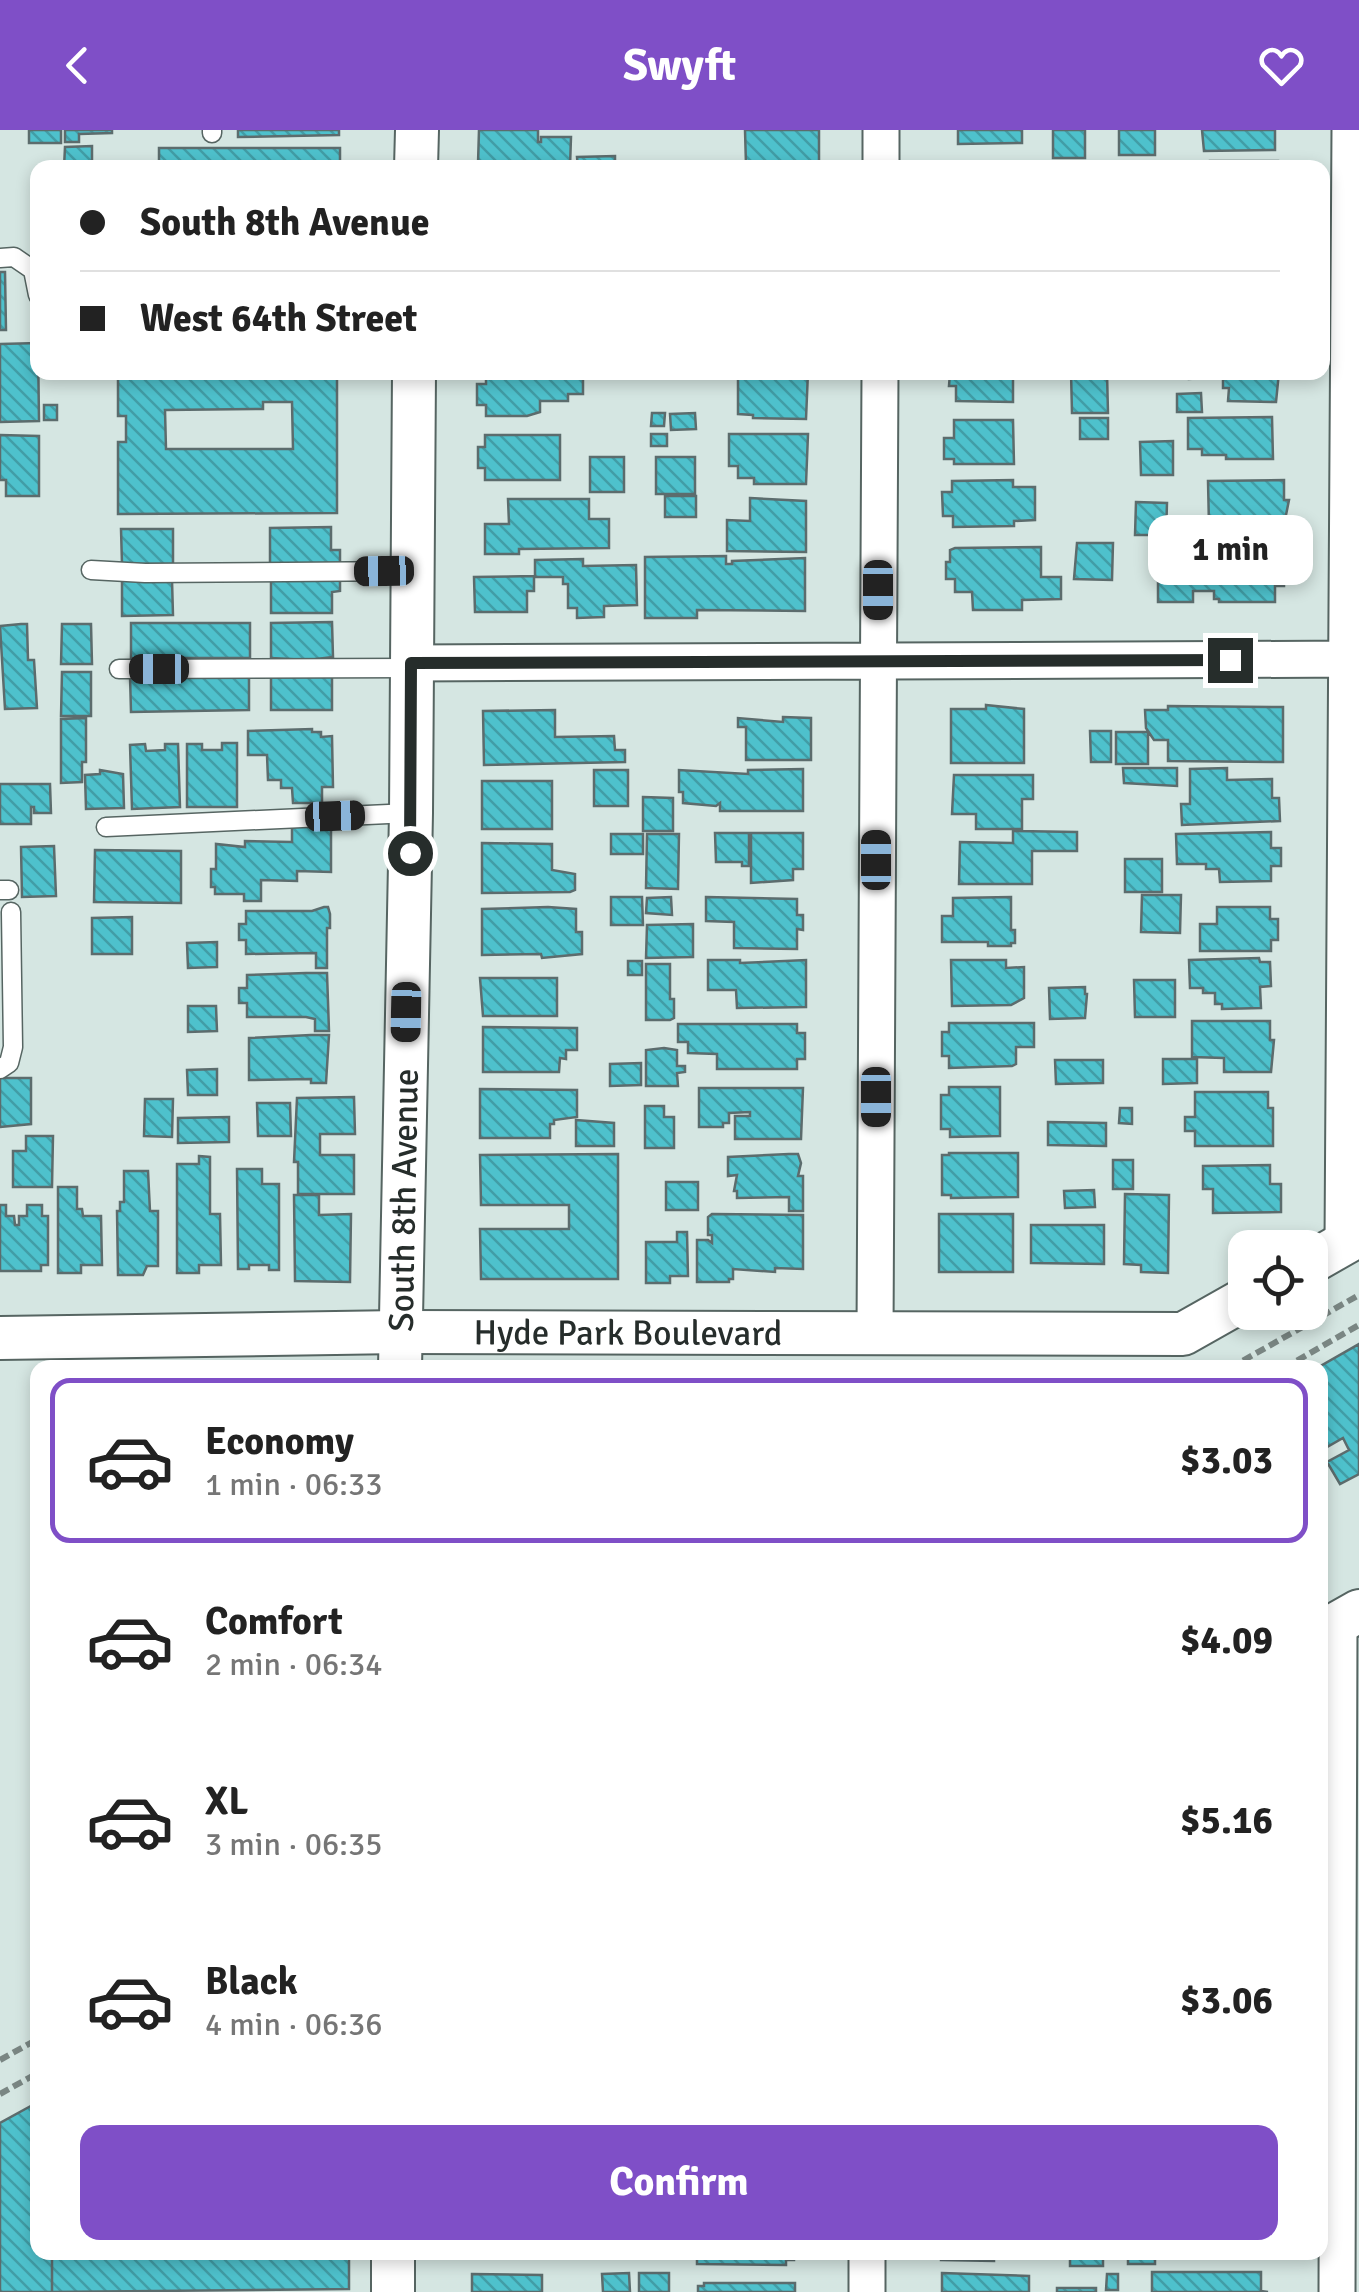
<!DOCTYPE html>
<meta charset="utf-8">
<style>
:root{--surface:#fff;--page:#f6f6f6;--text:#222;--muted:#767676;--line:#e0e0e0;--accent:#7f4fc7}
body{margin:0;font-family:Signika,sans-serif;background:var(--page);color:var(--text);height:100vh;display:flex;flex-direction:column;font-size:38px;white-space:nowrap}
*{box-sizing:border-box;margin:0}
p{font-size:32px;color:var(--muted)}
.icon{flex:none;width:55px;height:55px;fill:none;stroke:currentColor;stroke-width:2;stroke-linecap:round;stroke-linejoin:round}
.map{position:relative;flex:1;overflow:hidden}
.side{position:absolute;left:30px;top:1230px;width:1298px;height:900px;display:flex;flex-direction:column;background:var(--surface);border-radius:20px;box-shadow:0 5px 15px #0003}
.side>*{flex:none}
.banner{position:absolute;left:30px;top:30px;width:1300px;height:220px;border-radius:20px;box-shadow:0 5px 15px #0003;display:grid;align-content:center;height:220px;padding:0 50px;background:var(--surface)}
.tools{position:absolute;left:1228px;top:1100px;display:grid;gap:20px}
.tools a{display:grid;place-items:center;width:100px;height:100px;border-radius:20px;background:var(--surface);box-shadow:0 5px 15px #0003;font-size:50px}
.end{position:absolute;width:45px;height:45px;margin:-22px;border:12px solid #262d2b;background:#fff;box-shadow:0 0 0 5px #fff}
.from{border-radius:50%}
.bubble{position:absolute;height:70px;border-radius:20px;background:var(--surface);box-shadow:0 5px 15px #0003;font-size:32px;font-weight:700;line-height:70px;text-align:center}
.car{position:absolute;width:30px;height:60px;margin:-30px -15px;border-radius:12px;box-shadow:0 0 8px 2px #0007;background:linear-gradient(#222 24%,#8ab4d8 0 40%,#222 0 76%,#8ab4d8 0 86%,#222 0)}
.banner b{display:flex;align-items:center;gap:35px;height:95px;font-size:38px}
.banner b+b{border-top:2px solid var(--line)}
.banner i{width:25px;height:25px;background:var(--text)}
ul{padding:18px 0 0;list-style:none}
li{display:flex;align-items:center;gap:30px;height:165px;margin:0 20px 15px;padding:0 30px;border:5px solid transparent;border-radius:20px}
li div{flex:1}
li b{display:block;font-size:38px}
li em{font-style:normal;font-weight:700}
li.selected{border-color:var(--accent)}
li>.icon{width:90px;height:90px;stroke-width:1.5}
.button{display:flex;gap:20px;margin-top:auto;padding:20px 50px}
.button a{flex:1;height:115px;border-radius:20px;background:var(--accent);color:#fff;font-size:40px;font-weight:700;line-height:115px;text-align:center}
header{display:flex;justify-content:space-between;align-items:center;height:130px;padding:0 50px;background:var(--accent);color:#fff;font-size:45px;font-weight:700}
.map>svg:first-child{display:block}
.building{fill:url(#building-back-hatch);stroke:#5c6c6d;stroke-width:2.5;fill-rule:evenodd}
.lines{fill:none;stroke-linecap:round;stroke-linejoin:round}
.service-casing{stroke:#566562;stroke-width:21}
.minor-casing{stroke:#566562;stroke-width:39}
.tertiary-casing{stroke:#566562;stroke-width:46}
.path{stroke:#7a8683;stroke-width:6;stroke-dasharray:10 5;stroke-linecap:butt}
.service{stroke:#fff;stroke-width:18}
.minor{stroke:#fff;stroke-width:35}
.tertiary{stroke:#fff;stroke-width:42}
.route{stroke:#262d2b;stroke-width:12}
.labels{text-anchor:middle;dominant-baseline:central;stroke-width:10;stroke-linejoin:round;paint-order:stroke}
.street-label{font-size:35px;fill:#262d2b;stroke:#d5e6e2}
</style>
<header><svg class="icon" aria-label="back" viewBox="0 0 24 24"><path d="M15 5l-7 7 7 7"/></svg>Swyft<svg class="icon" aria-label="heart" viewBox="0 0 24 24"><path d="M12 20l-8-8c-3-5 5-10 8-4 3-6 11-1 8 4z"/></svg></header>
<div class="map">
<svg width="1359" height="2162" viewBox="0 0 1359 2162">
<defs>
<pattern id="building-back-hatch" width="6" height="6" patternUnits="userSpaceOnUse" patternTransform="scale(2.5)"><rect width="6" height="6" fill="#4ec1cc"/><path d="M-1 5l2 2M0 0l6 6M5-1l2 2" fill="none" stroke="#419da6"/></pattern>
</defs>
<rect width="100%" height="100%" fill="#d5e6e2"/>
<path class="building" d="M29 0H61V13H29Z
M65 0H112V3L79 4V12H65Z
M238 0H339V5L238 7Z
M479 0H538V12H541V7H571L570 37 478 34Z
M745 0H819V35H746Z
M958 0H1022V13L958 14Z
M1053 0H1085V28H1053Z
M1119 0H1155V25H1119Z
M1202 0H1275V20L1204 21Z
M92 16V38H64L65 17Z
M159 18H340V38H159Z
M615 26V38H578L577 27Z
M1210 31H1278V38H1210Z
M1015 34 1052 35V38H957L1015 37Z
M0 142H5L6 200H0Z
M38 213 39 291 0 292V214Z
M118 242H337V383L118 384V312H126V286H118ZM263 272H292L293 319H166L165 280 263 279Z
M486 242 583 245V264H568V271H540V282L527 286H486V275H477V254H486Z
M738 242H808L806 289 753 288V285L738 284Z
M1013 242V272L956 271V256H949L950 243Z
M1071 242H1107L1108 283H1072Z
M1189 242H1279L1276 272 1228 271 1229 258H1223V247L1189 249Z
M1201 263 1202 282H1177V264Z
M44 275H57V290H44Z
M652 283H665L664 296H651Z
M695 283 696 299 671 300 670 284Z
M1272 287 1273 329H1226V325H1202V319H1188V288Z
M1080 288H1108V309H1080Z
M954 290H1013L1014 334H954V329H944V308H954Z
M651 304H667V316H651Z
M729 304H808L806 354H754V348H738V336H729Z
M0 305 39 306V366H6V350H0Z
M485 305H560V350H485V338H478V317H485Z
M1173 311V345H1141L1140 312Z
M590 327H624V362H590Z
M656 327H695V364H656Z
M1013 350V357H1035V390L1014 391V396L953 397V386H943L942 362H952V351Z
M1284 350V370H1289L1284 395 1209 396 1208 351Z
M665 366H696V387H665Z
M750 368 806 371V422L727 421V390L750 391Z
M508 369H589V389H609V418L519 419V424H485V394H509Z
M1136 372 1167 373 1166 405H1135Z
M331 397V420H340V433L270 434V398Z
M121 399H173V434H122Z
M1077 413H1113L1112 450 1074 449Z
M1202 416H1224V424H1276V445H1284V456H1275V472H1219V469H1214V461H1193V472H1158V435H1201Z
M1041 417V447H1061V469L1022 470V480H973L972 462H955V449H946V432H950V420L955 418Z
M726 426V434H732V431L805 428V481L697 480V488H645V427Z
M583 429V436L636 435 637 475 604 476V487L577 488V478H568V454H563V447H535V430Z
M534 446V461H527V482H475L474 447Z
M271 449H340V461L332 462V483H271Z
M122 450H172L173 485 122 486Z
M332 492 333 527 308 530 271 528V493Z
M131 493H250V528H161V531L131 528Z
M21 494H27L28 530H34L37 578 5 579 0 496Z
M62 494H91L92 534H61Z
M62 542H91V586H61Z
M249 545V580L131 582 130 546Z
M271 545H332V580H271Z
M986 575 1024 579V633H951V579H986Z
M1168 576 1283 577V632L1168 631V610H1154L1146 598 1145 580H1168Z
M555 580V607L614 606 615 620H625V632L484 635 483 581Z
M783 587 811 588V630H746V597H738V588L783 592Z
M86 588V632H82V652L61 653V589Z
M312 599V602H321V607L332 606 333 657H322V673H293L292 658H281V650H268L267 625H248V601Z
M1090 601H1111V632H1091Z
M1116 602H1148V634H1116Z
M222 613H237V677H187V614H202V620H222Z
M145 614 146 621 165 620V614H178L180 677 132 679 130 615Z
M1123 638H1177V656L1124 653Z
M1227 638V650L1272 649V668H1279L1280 691 1182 695 1181 674H1190V639Z
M803 639V681H720V673L716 676 683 673V662H679V640L748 644V640Z
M100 640 123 644 124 678 86 679 85 645 100 644Z
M594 640H628V676H594Z
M954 645H1033V669H1022V699H976V684H952Z
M482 651H552V699H482Z
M0 654H50L51 683H34V677H31V694H0Z
M643 667 673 668V701H643Z
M292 694H331V742L297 741V751L261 750V771H244V764H215V757H211V739H216V714L245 717V711L292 712Z
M1013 701 1077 702V721H1032V754H959L960 712 1013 713Z
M1271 702V718H1281V736H1271V751L1220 752 1219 739H1206V734H1177L1176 704Z
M715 703H749V736H742V732H716Z
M751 703H803V739H793V750L751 753Z
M611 704H643V724H611Z
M647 704H679L678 759 646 758Z
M482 713 552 714V740L575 744V760L570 762 482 763Z
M54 716 56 766 22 767 21 717Z
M95 720 181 721V773L94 772Z
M1125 729H1162V762H1125Z
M1142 765H1181L1180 803 1141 802Z
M611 767H642L643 795H611Z
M671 767 672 785 646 783 647 768Z
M706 767 797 769V785H803V800L797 799V819L734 818V792L706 791Z
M1011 767V800H1015V813H1011V816H988V812H942V786H953V768Z
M324 777H328L330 784V798H327V838H316V823L246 824V810H239V794H246V781H312Z
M548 777 576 779V802H582V824L542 828 541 824 482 825V779Z
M1217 777H1270V789H1278V810H1271V821H1200V794H1217Z
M132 787V824H92V788Z
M693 794V827L646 828 647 795Z
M217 812V837L188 838 187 813Z
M1259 828 1260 832H1270L1271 856 1260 857 1261 878 1222 879V874H1215V863H1203V858H1190L1189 830Z
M708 830H740V833L806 830V877L737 878 736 860H708Z
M951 830H1006V838L1024 837V868L1011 875 952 876Z
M628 831H642V845H628Z
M646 834H670V869H674V888L670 890H646Z
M306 843H327L329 901H315V889L306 887H247V873H239V858H247V845Z
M480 848H557V886H483Z
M1134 850H1175V887H1135Z
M1085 857V864H1087L1085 888 1050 889 1049 858Z
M188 876H216L217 901 188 902Z
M1192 891H1270V910H1274L1271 942H1224V928L1192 927Z
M949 893H1034V917H1016V934L1012 936 949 938V926H942V902H949Z
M678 894H797V903H805V929H797V939H717V924L688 923V912H678Z
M483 897 577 898V920H566V929L560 928 559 942H483Z
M311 905H329L326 953H311V949L249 950V908Z
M664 918 677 920V936H685V942L677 943 678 956H646V920Z
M1163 929H1197V953L1163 954Z
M1055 930H1103V953L1056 954Z
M641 933V955L610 956V934Z
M217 939V965H188L187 940Z
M0 948H31V994L0 997Z
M949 957H1000V1006L950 1007V999H941V965H949Z
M699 958H803L801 1009H735V986H750V982L729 983V993H723V997H699Z
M480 959 577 960V987L554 990V994H550V1008H480Z
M1195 962H1268V978H1273V1016H1195V1001H1185V987H1195Z
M354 967 355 1004H320V1025H354V1064H298V1032H294L297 968Z
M145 969H173L172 1007 144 1006Z
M257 973H290L291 1006H258Z
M645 976H664V987H674V1018H645Z
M1120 978H1132V994L1119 993Z
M229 987V1012L178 1013V988Z
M576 990 614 993V1016H576Z
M1048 992 1106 993V1016L1048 1015Z
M26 1006H53L52 1057H13V1021H26Z
M949 1023H1018V1067L951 1068V1065H942V1025H949Z
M618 1024V1149H481L480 1099H569V1075H481L480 1025Z
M789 1024H798L801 1033 798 1046H803V1081H789V1067L737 1068V1061H734L737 1045 728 1046V1027Z
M199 1026 210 1027V1084H220L221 1135H199V1143H177V1034H199Z
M1113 1030H1133V1059H1113Z
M1270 1035V1054H1281V1082L1213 1083V1059H1203V1036Z
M237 1039H262V1054H279V1140H269V1135H249V1139H238Z
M124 1041H148L150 1081H158V1136H147L143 1145H118L117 1081H120V1072H124Z
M666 1052H698V1080H666Z
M58 1057H77V1079H82L83 1086H101L102 1135H81V1143H58Z
M1094 1060 1095 1077 1065 1078 1064 1061Z
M1125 1064 1169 1065 1168 1143 1141 1142V1135L1124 1134Z
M294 1065H319V1085L351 1084 350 1152 295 1151Z
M0 1075H6V1086H14L15 1095H19V1086H27V1075H42V1086H48V1135H41V1141H0Z
M712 1084 803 1085V1139L775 1138V1142L733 1139V1149H729V1152H697V1110H708L712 1113V1105H708V1087Z
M939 1084H1013V1142H939Z
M1031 1095H1104V1134L1031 1133Z
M677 1102H687L688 1146H670V1153H646V1112H677Z
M1359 1214V1344L1340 1354 1327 1332 1349 1320 1343 1308 1320 1321V1238H1317Z
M38 1972V2122H52V2162H0V1993Z
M52 2122H349V2159L52 2162Z
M697 2122H794V2130H786V2135L697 2134Z
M941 2122H1035L1034 2126 994 2125V2131L941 2130Z
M1070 2122H1103V2136H1070Z
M1128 2122H1155V2134H1128Z
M1194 2122H1275V2126H1194Z
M1152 2142H1261V2161L1268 2162H1152Z
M629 2143 630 2162H603L602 2144Z
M639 2143H669V2162H639Z
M942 2143 1029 2146V2162H942Z
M472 2144 542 2145V2162H472Z
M1107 2144H1118V2160H1106Z
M704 2153H795V2162H698V2156H704Z
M1057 2158H1096V2162H1057Z"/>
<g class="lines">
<defs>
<path id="service" d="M212 0V3
M0 128 14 127 33 140 38 165
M91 440 145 443 413 441
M119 539 412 538
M106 697 410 683
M0 760H9
M0 939 9 933 13 917 11 782"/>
<path id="minor" d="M881 38V0
M411 533 1359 529
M1343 1114 1350 0
M875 1204 880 242
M867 2162V2122
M1337 2162 1339 1493"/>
<g id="tertiary">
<path d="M416 38 417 0"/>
<path d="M1310 1133 1359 1105"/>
<path id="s1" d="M0 1208 400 1202 1183 1204 1245 1169"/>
<path id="s2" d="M400 1238 411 683 414 242"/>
<path d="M1320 1503 1359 1481"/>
<path d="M393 2162V2122"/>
</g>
</defs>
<use href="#service" class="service-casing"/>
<use href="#minor" class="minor-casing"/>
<use href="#tertiary" class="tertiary-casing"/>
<path class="path" d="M1230 1238 1359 1165
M1284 1238 1359 1195
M0 1930 38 1909
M0 1964 38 1943"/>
<use href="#service" class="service"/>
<use href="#minor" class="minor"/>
<use href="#tertiary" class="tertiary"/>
</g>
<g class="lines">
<path class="route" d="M410 723 411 533 1230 530"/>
</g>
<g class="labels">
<g class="street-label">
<text stroke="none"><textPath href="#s2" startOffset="168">South 8th Avenue</textPath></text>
<text stroke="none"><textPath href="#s1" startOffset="628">Hyde Park Boulevard</textPath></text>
</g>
</g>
</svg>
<div class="tools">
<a><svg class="icon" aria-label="locate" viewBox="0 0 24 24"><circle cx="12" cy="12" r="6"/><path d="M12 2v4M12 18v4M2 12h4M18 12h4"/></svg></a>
</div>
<i class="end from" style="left:410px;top:723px"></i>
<i class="end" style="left:1230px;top:530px"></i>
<div class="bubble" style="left:1148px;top:385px;width:165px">1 min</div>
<i class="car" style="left:384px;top:441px;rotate:269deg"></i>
<i class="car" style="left:878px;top:460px;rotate:180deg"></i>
<i class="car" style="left:159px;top:539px;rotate:270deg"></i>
<i class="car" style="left:335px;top:686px;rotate:88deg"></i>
<i class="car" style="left:876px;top:730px;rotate:0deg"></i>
<i class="car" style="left:406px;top:882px;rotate:181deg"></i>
<i class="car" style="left:876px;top:967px;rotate:180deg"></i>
<div class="banner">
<b><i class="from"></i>South 8th Avenue</b>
<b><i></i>West 64th Street</b>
</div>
<section class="side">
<ul>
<li class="selected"><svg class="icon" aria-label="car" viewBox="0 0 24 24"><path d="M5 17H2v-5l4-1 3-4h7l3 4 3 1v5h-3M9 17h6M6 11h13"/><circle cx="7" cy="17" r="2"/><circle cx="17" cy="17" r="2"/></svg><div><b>Economy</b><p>1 min · 06:33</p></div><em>$3.03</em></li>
<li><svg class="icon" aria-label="car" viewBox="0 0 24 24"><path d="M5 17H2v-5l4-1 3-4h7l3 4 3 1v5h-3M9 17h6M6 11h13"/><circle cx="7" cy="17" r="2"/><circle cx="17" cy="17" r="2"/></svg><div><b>Comfort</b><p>2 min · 06:34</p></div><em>$4.09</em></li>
<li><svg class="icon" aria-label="car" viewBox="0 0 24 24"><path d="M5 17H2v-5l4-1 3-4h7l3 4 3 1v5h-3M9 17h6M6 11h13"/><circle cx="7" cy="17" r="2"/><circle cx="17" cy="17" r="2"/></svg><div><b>XL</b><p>3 min · 06:35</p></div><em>$5.16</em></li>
<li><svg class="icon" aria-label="car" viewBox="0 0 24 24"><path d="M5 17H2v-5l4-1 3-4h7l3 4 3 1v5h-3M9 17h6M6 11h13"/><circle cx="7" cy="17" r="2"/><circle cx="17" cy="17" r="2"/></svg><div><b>Black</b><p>4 min · 06:36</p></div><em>$3.06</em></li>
</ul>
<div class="button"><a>Confirm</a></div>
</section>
</div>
